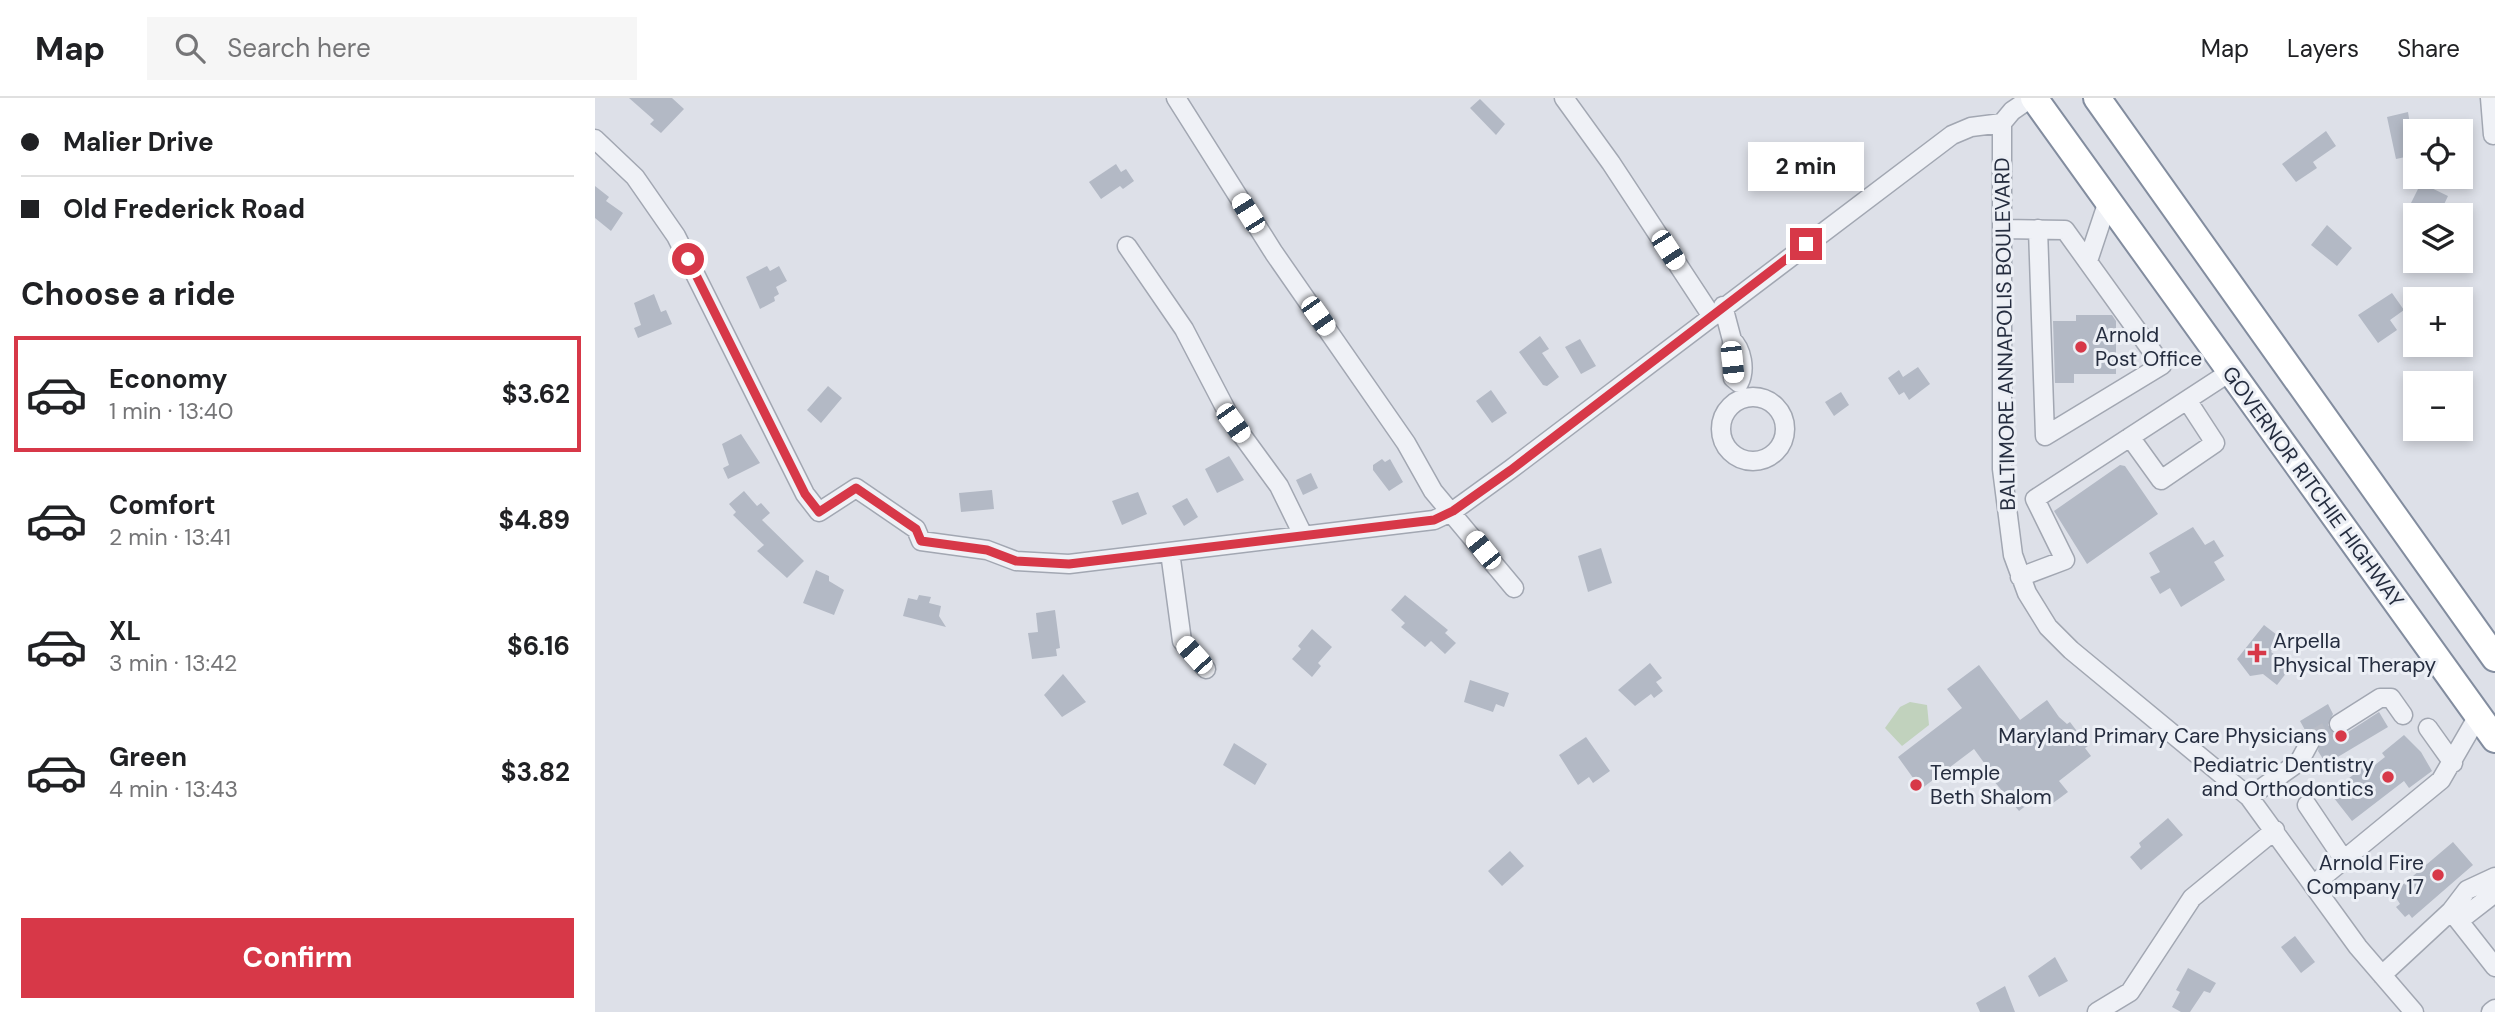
<!DOCTYPE html>
<meta charset="utf-8">
<style>
:root{--surface:#fff;--page:#f6f6f6;--text:#202124;--muted:#757577;--line:#e0e0e0;--accent:#d73848}
body{margin:0;font-family:"DM Sans",sans-serif;background:var(--page);color:var(--text);height:100vh;display:flex;flex-direction:column;font-size:26px;white-space:nowrap}
*{box-sizing:border-box;margin:0}
p{font-size:23px;color:var(--muted)}
.icon{flex:none;width:38px;height:38px;fill:none;stroke:currentColor;stroke-width:2;stroke-linecap:round;stroke-linejoin:round}
.map{position:relative;flex:1;overflow:hidden}
.details{display:flex;flex-direction:column;background:var(--surface);width:595px}
.details>*{flex:none}
.banner{display:grid;align-content:center;height:154px;padding:0 21px;background:var(--surface)}
.tools{position:absolute;left:1808px;top:21px;display:grid;gap:14px}
.tools a{display:grid;place-items:center;width:70px;height:70px;border-radius:0px;background:var(--surface);box-shadow:0 4px 10px #0003;font-size:35px}
.end{position:absolute;width:32px;height:32px;margin:-16px;border:9px solid #d73848;background:#fff;box-shadow:0 0 0 4px #fff}
.from{border-radius:50%}
.bubble{position:absolute;height:49px;border-radius:0px;background:var(--surface);box-shadow:0 4px 10px #0003;font-size:23px;font-weight:700;line-height:49px;text-align:center}
.car{position:absolute;width:21px;height:42px;margin:-21px -10px;border-radius:9px;box-shadow:0 0 5px 2px #0007;background:linear-gradient(#fff 24%,#345 0 40%,#fff 0 76%,#345 0 86%,#fff 0)}
.banner b{display:flex;align-items:center;gap:24px;height:66px;font-size:26px}
.banner b+b{border-top:2px solid var(--line)}
.banner i{width:18px;height:18px;background:var(--text)}
ul{padding:0;list-style:none}
li{display:flex;align-items:center;gap:21px;height:116px;margin:0 14px 10px;padding:0 7px;border:4px solid transparent;border-radius:0px}
li div{flex:1}
li b{display:block;font-size:26px}
li em{font-style:normal;font-weight:700}
li.active{border-color:var(--accent)}
li>.icon{width:63px;height:63px;stroke-width:1.5}
h2{padding:0 21px;font-size:32px;line-height:84px}
.button{display:flex;gap:14px;margin-top:auto;padding:14px 21px}
.button a{flex:1;height:80px;border-radius:0px;background:var(--accent);color:#fff;font-size:28px;font-weight:700;line-height:80px;text-align:center}
header{display:flex;align-items:center;gap:42px;box-sizing:border-box;height:98px;padding:0 35px;background:var(--surface);border-bottom:2px solid var(--line)}
header strong{font-size:33px}
nav{display:flex;gap:38px;margin-inline-start:auto;font-size:24px}
.search{width:490px;height:63px;background:var(--page);display:flex;align-items:center;gap:18px;box-sizing:border-box;padding:0 24px;border-radius:0px;color:var(--muted);font-size:26px}
main{display:flex;flex:1;min-height:0}
.map>svg:first-child{display:block}
.green{fill:#c1d2bd}
.building{fill:#b3b9c5}
.lines{fill:none;stroke-linecap:round;stroke-linejoin:round}
.minor-tunnel{stroke:#b8bcc6;stroke-width:18;stroke-dasharray:18 9;stroke-linecap:butt}
.minor-casing{stroke:#a2a7b2;stroke-width:21}
.highway-casing{stroke:#838d9f;stroke-width:30}
.minor{stroke:#eff1f6;stroke-width:18}
.highway{stroke:#fff;stroke-width:26}
.route{stroke:#d73848;stroke-width:9}
.poi-dot{fill:#d73848;stroke:#eceff5;stroke-width:2.5}
.labels{text-anchor:middle;dominant-baseline:central;stroke-width:6;stroke-linejoin:round;paint-order:stroke}
.street-label{font-size:21px;fill:#252d3f;stroke:#eceff5}
.poi-label{font-size:21px;fill:#252d3f;stroke:#eceff5;text-anchor:start}
</style>
<header>
<strong>Map</strong>
<div class="search"><svg class="icon" aria-label="search" viewBox="0 0 24 24"><circle cx="10" cy="10" r="6"/><path d="M15 15l6 6"/></svg>Search here</div>
<nav><a>Map</a><a>Layers</a><a>Share</a></nav>
</header>
<main>
<section class="details">
<div class="banner">
<b><i class="from"></i>Malier Drive</b>
<b><i></i>Old Frederick Road</b>
</div>
<h2>Choose a ride</h2>
<ul>
<li class="active"><svg class="icon" aria-label="car" viewBox="0 0 24 24"><path d="M5 17H2v-5l4-1 3-4h7l3 4 3 1v5h-3M9 17h6M6 11h13"/><circle cx="7" cy="17" r="2"/><circle cx="17" cy="17" r="2"/></svg><div><b>Economy</b><p>1 min · 13:40</p></div><em>$3.62</em></li>
<li><svg class="icon" aria-label="car" viewBox="0 0 24 24"><path d="M5 17H2v-5l4-1 3-4h7l3 4 3 1v5h-3M9 17h6M6 11h13"/><circle cx="7" cy="17" r="2"/><circle cx="17" cy="17" r="2"/></svg><div><b>Comfort</b><p>2 min · 13:41</p></div><em>$4.89</em></li>
<li><svg class="icon" aria-label="car" viewBox="0 0 24 24"><path d="M5 17H2v-5l4-1 3-4h7l3 4 3 1v5h-3M9 17h6M6 11h13"/><circle cx="7" cy="17" r="2"/><circle cx="17" cy="17" r="2"/></svg><div><b>XL</b><p>3 min · 13:42</p></div><em>$6.16</em></li>
<li><svg class="icon" aria-label="car" viewBox="0 0 24 24"><path d="M5 17H2v-5l4-1 3-4h7l3 4 3 1v5h-3M9 17h6M6 11h13"/><circle cx="7" cy="17" r="2"/><circle cx="17" cy="17" r="2"/></svg><div><b>Green</b><p>4 min · 13:43</p></div><em>$3.82</em></li>
</ul>
<div class="button"><a>Confirm</a></div>
</section>
<div class="map">
<svg width="1900" height="914" viewBox="0 0 1900 914">
<rect width="100%" height="100%" fill="#dde0e8"/>
<path class="green" d="M1315 604 1332 607 1334 627 1307 648 1290 630 1305 609Z"/>
<path class="building" d="M34 0H77L89 11 66 35 55 26 59 22Z
M885 1 910 26 901 37 875 10Z
M1813 14 1820 57 1801 61 1792 19Z
M1731 33 1741 48 1718 64 1722 70 1701 84 1687 66Z
M521 66 526 74 531 71 539 83 528 91 525 88 506 101 494 84Z
M1826 85 1853 98 1844 117H1825L1827 113 1815 107Z
M0 88 14 99 11 103 28 115 16 133 0 120Z
M1732 127 1757 150 1742 168 1716 147Z
M172 168 175 173 184 168 192 183 181 189 184 196 179 199 180 203 165 211 151 179Z
M1797 195 1809 212 1795 222 1802 232 1783 245 1763 217Z
M59 196 66 214 71 212 77 226 43 240 39 230 46 227 39 205Z
M1481 217H1517L1521 223V276H1479V285H1460L1458 223H1481Z
M945 238 954 251 947 255 964 279 952 288 948 287 924 254Z
M985 241 1001 268 986 276 970 249Z
M1323 269 1335 286 1314 302 1309 294 1304 297 1293 280 1304 272 1308 279Z
M233 288 247 300 226 325 212 312Z
M896 292 912 315 897 325 881 303Z
M1246 294 1254 307 1239 318 1230 304Z
M146 336 165 365 133 381 128 370 134 367 127 346Z
M634 358 649 382 622 395 610 371Z
M787 361 790 364 795 361 808 384 794 393 778 372V367Z
M1525 367 1530 368 1563 416 1492 466 1459 413Z
M716 375 723 390 708 397 701 382Z
M397 392 399 411 366 414 364 395Z
M149 393 162 408 166 405 175 415 167 422 209 463 192 480 162 453 169 447 138 417 141 414 134 406Z
M543 394 552 416 527 427 517 403Z
M592 400 603 419 589 428 577 408Z
M1598 429 1610 447 1619 442 1629 458 1619 464 1630 482 1586 509 1575 490 1565 496 1555 479 1565 474 1554 455Z
M1006 450 1017 485 993 494 983 458Z
M221 472 234 478V483L249 492 239 517 208 505Z
M324 497 336 499 334 505 346 508 344 518 351 529 308 518 313 500 322 502Z
M810 497 853 532 850 535 861 545 850 556 836 543 830 549 806 529 810 525 796 512Z
M460 512 465 550 461 551 462 558 437 561 433 535 443 534 441 515Z
M1669 527 1686 540 1676 554 1696 569 1682 587 1668 576 1655 578 1642 561Z
M717 531 737 549 723 565 726 568 717 579 697 561 706 551 703 548Z
M1055 565 1067 580 1061 584 1068 593 1059 600 1056 596 1040 608 1023 592Z
M1384 567 1425 622 1452 602 1464 619 1472 626 1475 624 1493 648 1490 650 1496 658 1464 683 1473 694 1454 708 1445 697 1424 713 1398 682 1395 673 1379 651 1326 691 1303 659 1367 610 1352 591Z
M468 576 491 604 467 619 449 597Z
M875 582 914 595 909 609 901 606 898 614 869 604Z
M1733 606 1738 616 1733 627 1739 636H1750L1784 614 1793 629 1731 666 1723 653 1726 637 1721 632H1710L1705 623Z
M1809 637 1826 654 1837 673 1814 690 1809 683 1757 723 1735 695 1767 670 1771 674 1790 659 1787 655Z
M991 639 1015 673 998 685 994 679 983 687 964 657Z
M639 645 672 666 660 687 628 667Z
M1573 720 1588 737 1546 772 1535 759 1546 749 1544 745Z
M1858 744 1878 767 1817 820 1814 816 1810 819 1801 809 1805 806 1798 795Z
M915 753 929 768 907 788 893 773Z
M1700 838 1720 864 1706 875 1686 849Z
M1460 859 1473 883 1444 899 1433 878Z
M1593 870 1621 885 1615 895 1609 893 1595 914H1586L1577 909 1585 894 1581 892Z
M1410 888 1420 914H1385L1381 905Z"/>
<g class="lines">
<path class="minor-tunnel" d="M1716 642 1744 626"/>
<defs>
<path id="minor" d="M581 0 679 155 811 345 838 393 919 490
M969 0 1016 65 1116 217
M1436 0 1417 13 1407 25V371L1418 457 1432 495 1453 529 1476 552 1654 699 1763 849 1819 914
M1895 0 1898 37
M0 41 40 79 81 138 210 396 224 414 261 390 321 431 326 443 392 452 421 463 474 466 839 422 858 413 916 371 1357 37 1376 29 1407 25
M1407 131 1470 132 1567 267 1450 338 1443 131
M532 148 589 231 638 325 684 388 708 437
M1493 163 1513 103
M1128 208 1137 242 1138 280 1144 285C1151 272 1147 251 1137 242
M1126 331a32 32 0 1 1 64 0a32 32 0 1 1-64 0Z
M1535 339 1566 382 1620 345 1592 302
M575 454 587 543 611 571
M1425 479 1470 462 1440 401 1635 274
M1744 626 1785 600H1796L1808 617
M1833 630 1858 665
M1654 699 1704 664 1716 642
M1712 707 1749 762
M1718 787 1846 682 1883 618
M1856 813 1872 792 1900 779
M1865 822 1900 795
M1787 877 1856 813 1900 869
M1502 914 1535 894 1597 800 1680 732
M1896 914 1900 911"/>
<path id="highway" d="M1439 0 1900 641
M1502 0 1900 560"/>
</defs>
<use href="#minor" class="minor-casing"/>
<use href="#highway" class="highway-casing"/>
<use href="#minor" class="minor"/>
<use href="#highway" class="highway"/>
</g>
<g class="lines">
<path class="route" d="M93 161 210 396 224 414 261 390 321 431 326 443 392 452 421 463 474 466 839 422 858 413 916 372 1211 146"/>
</g>
<g class="poi-dot">
<circle cx="1486" cy="249" r="7"/>
<path d="M1658.5 544.5h7v7h7v7h-7v7h-7v-7h-7v-7h7z"/>
<circle cx="1746" cy="638" r="7"/>
<circle cx="1793" cy="679" r="7"/>
<circle cx="1321" cy="687" r="7"/>
<circle cx="1843" cy="777" r="7"/>
</g>
<g class="labels">
<g class="street-label">
<text transform="translate(1410 236) rotate(-91)">BALTIMORE ANNAPOLIS BOULEVARD</text>
<text transform="translate(1718 389) rotate(54)">GOVERNOR RITCHIE HIGHWAY</text>
</g>
<g class="poi-label">
<text x="1500" y="237">Arnold<tspan x="1500" dy="24">Post Office</tspan></text>
<text x="1678" y="543">Arpella<tspan x="1678" dy="24">Physical Therapy</tspan></text>
<text x="1732" y="638" text-anchor="end">Maryland Primary Care Physicians</text>
<text x="1779" y="667" text-anchor="end">Pediatric Dentistry<tspan x="1779" dy="24">and Orthodontics</tspan></text>
<text x="1335" y="675">Temple<tspan x="1335" dy="24">Beth Shalom</tspan></text>
<text x="1829" y="765" text-anchor="end">Arnold Fire<tspan x="1829" dy="24">Company 17</tspan></text>
</g>
</g>
</svg>
<div class="tools">
<a><svg class="icon" aria-label="locate" viewBox="0 0 24 24"><circle cx="12" cy="12" r="6"/><path d="M12 2v4M12 18v4M2 12h4M18 12h4"/></svg></a>
<a><svg class="icon" aria-label="layers" viewBox="0 0 24 24"><path d="M12 4l9 5-9 5-9-5zM3 14l9 5 9-5"/></svg></a>
<a>+</a>
<a>−</a>
</div>
<i class="end from" style="left:93px;top:161px"></i>
<i class="end" style="left:1211px;top:146px"></i>
<div class="bubble" style="left:1153px;top:44px;width:116px">2 min</div>
<i class="car" style="left:653px;top:115px;rotate:328deg"></i>
<i class="car" style="left:1073px;top:152px;rotate:147deg"></i>
<i class="car" style="left:723px;top:218px;rotate:145deg"></i>
<i class="car" style="left:1137px;top:264px;rotate:174deg"></i>
<i class="car" style="left:638px;top:325px;rotate:145deg"></i>
<i class="car" style="left:888px;top:452px;rotate:321deg"></i>
<i class="car" style="left:599px;top:557px;rotate:318deg"></i>
</div>
</main>
